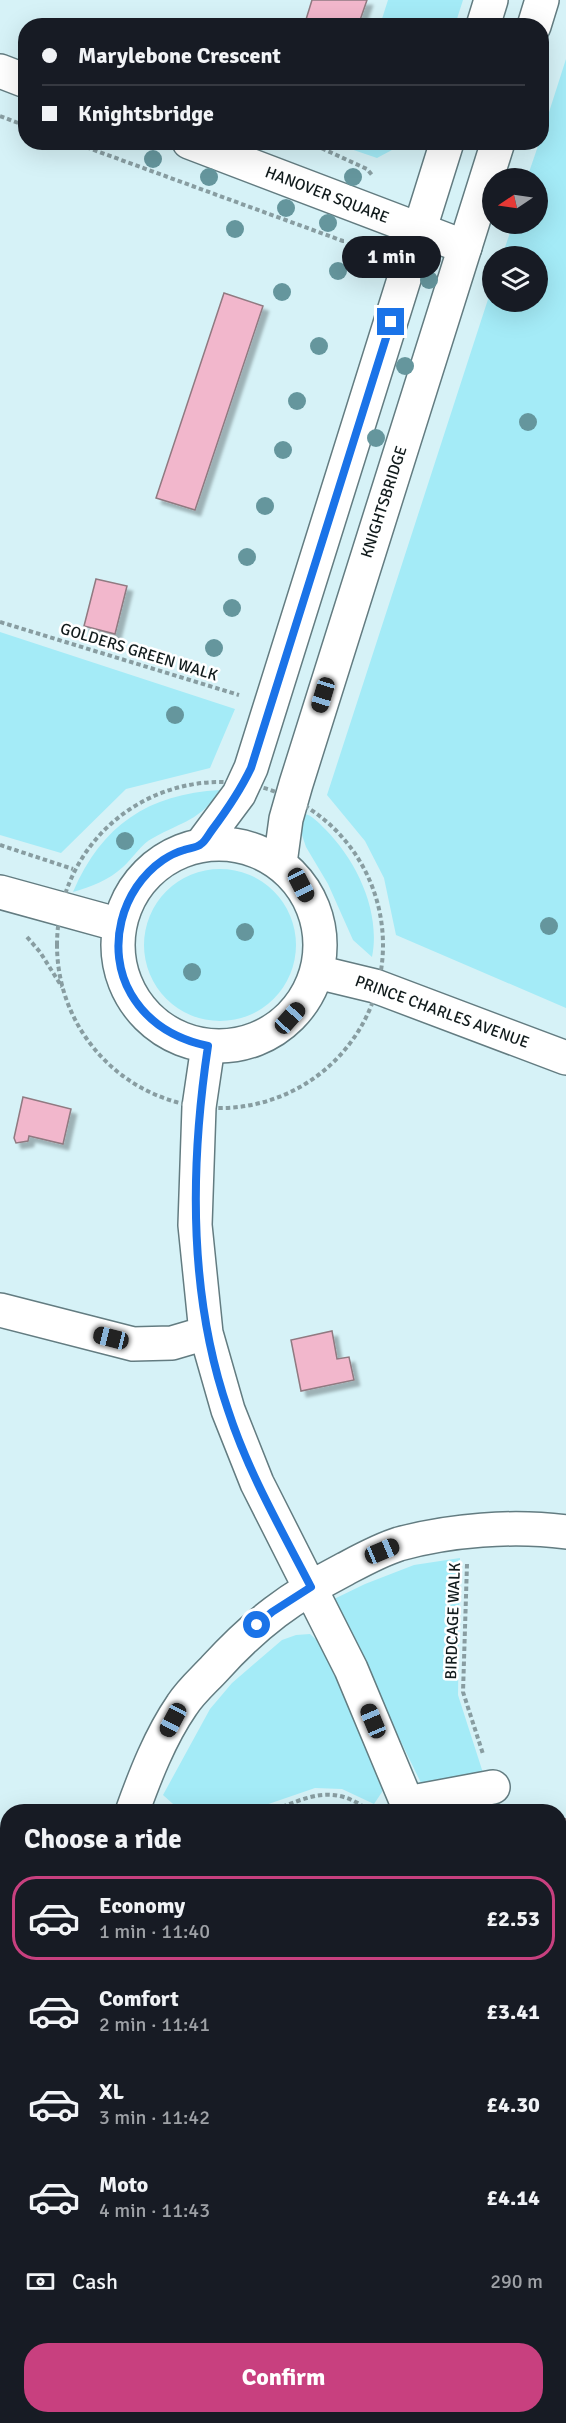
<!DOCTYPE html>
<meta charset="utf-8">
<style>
:root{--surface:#171b24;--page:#242831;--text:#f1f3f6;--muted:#9ea1a6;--line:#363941;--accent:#c8407f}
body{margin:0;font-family:Signika,sans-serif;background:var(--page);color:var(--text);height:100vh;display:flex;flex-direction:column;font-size:22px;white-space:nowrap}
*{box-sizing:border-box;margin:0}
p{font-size:20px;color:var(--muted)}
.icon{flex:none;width:33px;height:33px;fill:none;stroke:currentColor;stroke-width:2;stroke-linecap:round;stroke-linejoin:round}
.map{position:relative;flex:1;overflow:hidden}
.panel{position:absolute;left:0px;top:1804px;width:567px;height:620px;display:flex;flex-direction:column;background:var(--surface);border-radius:24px 24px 0 0;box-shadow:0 6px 24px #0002}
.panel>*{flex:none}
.top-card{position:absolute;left:18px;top:18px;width:531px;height:132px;border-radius:24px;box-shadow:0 6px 24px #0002;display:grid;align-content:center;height:132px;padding:0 24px;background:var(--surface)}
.needle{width:39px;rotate:257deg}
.tools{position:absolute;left:482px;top:168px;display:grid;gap:12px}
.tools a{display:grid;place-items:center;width:66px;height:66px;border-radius:50%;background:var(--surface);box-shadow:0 6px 24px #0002;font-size:30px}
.end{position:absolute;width:27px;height:27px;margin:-14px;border:8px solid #1a73e8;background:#fff;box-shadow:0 0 0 3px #fff}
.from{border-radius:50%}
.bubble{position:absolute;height:42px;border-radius:21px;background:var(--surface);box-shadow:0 6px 24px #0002;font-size:20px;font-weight:700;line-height:42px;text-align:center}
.car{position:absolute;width:18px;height:36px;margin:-18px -9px;border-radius:8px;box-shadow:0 0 4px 2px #0007;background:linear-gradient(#222 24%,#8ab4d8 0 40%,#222 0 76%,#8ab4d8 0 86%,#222 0)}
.top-card b{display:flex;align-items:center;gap:21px;height:57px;font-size:22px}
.top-card b+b{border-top:2px solid var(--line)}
.top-card i{width:15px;height:15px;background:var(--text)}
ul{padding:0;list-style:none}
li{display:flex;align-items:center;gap:18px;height:84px;margin:0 12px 9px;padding:0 12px;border:3px solid transparent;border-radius:24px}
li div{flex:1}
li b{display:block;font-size:22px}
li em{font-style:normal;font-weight:700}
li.selected{border-color:var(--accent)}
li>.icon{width:54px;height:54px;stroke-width:1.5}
h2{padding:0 24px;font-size:27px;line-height:72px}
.pay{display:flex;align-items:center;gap:15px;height:66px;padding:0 24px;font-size:22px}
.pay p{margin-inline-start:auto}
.cta{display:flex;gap:12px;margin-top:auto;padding:12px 24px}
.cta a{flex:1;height:69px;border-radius:24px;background:var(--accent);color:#fff;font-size:24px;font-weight:700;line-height:69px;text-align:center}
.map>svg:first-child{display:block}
.green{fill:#a4ebf7}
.building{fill:#f2b7cc;stroke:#907a81;stroke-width:1.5;filter:url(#shadow)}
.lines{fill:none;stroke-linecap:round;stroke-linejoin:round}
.street-casing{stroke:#637c81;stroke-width:36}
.secondary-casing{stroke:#637c81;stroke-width:36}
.path{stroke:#889da1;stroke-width:4;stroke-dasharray:4.5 3;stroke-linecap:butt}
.street{stroke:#fff;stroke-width:33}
.secondary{stroke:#fff;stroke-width:33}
.tree{fill:#65969d}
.route{stroke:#1a73e8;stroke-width:8}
.labels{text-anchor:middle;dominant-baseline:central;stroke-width:5;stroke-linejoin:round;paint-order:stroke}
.street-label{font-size:16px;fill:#111b1c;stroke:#fff}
</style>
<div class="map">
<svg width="566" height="2423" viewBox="0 0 566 2423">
<defs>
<filter id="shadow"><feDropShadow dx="5.5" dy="5.5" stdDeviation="1.5" flood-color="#0004"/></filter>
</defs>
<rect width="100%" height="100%" fill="#d6f2f7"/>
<path class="green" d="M388 0H463L455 25H380Z
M566 59V1008L396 935 384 878 365 841 327 795 492 287V302H537V256H502L513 224H537V178H527L539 143 542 142V134Z
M343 143V142L405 143 377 158 342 146Z
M0 632 235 709 210 768 126 789 61 853 0 835Z
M220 790C200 821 183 821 153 838 141 844 133 858 123 867 109 880 91 887 73 892 102 825 148 794 220 790Z
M302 813C312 815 318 822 325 829 357 861 381 912 372 957L353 940 328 884 306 847 300 829Z
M144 945a76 76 0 1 1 152 0a76 76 0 1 1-152 0Z
M460 1558 458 1695 484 1776 423 1787 332 1600 365 1584 414 1565Z
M310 1634 321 1644 385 1778 382 1792 374 1804 342 1789 315 1788 245 1812H182L163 1795 210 1709 232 1683 282 1640 296 1635Z
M491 1798 495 1812H419Z
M560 1932 566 1937V2135L560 2120Z"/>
<path class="building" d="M312 0H367L358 26H304Z
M224 293 263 306 195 510 156 498Z
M96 579 127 586 115 634 84 626Z
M23 1097 71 1109 63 1144 29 1136 28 1141 16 1143 14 1138Z
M332 1331 337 1359 349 1357 354 1380 301 1391 291 1340Z
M560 1818 566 1819V1861L560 1860Z
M0 1981H8V2039H0Z
M566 2257V2305L560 2308V2260Z"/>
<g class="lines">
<defs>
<path id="street" d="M0 71 26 81
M189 142 465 247
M317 972 375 986 566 1058
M208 1046 199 1107 195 1225 206 1333 228 1410 257 1483 351 1669 407 1803 493 1787
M0 1310 133 1344 172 1343 206 1333
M132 1812C145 1776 160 1737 182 1705 191 1691 204 1680 215 1668 256 1623 291 1597 345 1569 362 1560 380 1550 399 1544 450 1530 513 1525 566 1532
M560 2181 566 2177
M154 2423 165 2416"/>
<path id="secondary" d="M483 26 491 0
M534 26 542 0
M118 945a101 101 0 1 1 202 0a101 101 0 1 1-202 0Z
M201 845 239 794 251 768 447 142
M280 863 286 819 296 784 498 142
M0 892 120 925"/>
</defs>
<use href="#street" class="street-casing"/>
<use href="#secondary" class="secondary-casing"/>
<path class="path" d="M0 116 26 126
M72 142 343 241H347
M308 142 367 169 372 175
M0 622 239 695
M57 945a163 163 0 1 1 326 0a163 163 0 1 1-326 0Z
M0 845 73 869
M27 937 40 952 62 987
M467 1564 463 1692 483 1754
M268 1812C310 1797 332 1782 371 1812
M560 1924 566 1929"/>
<use href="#street" class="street"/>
<use href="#secondary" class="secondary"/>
</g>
<g class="tree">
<circle cx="153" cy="159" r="9"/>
<circle cx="209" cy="177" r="9"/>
<circle cx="353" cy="177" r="9"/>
<circle cx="286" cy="208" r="9"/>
<circle cx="328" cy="223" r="9"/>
<circle cx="235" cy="229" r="9"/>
<circle cx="338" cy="271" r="9"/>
<circle cx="429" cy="280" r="9"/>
<circle cx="282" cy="292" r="9"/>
<circle cx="319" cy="346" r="9"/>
<circle cx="405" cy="366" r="9"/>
<circle cx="297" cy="401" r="9"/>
<circle cx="528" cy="422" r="9"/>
<circle cx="376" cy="438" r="9"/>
<circle cx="283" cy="450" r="9"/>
<circle cx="265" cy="506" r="9"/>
<circle cx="247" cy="557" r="9"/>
<circle cx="232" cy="608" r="9"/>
<circle cx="214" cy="648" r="9"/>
<circle cx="175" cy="715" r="9"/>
<circle cx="125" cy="841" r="9"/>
<circle cx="549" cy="926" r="9"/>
<circle cx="245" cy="932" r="9"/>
<circle cx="192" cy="972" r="9"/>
</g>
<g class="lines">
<path class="route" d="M257 1625 272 1612 311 1587C281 1529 248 1472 228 1410 188 1294 190 1166 208 1046 175 1039 148 1023 131 994 105 949 121 889 163 860 169 856 177 852 184 850 189 848 197 848 201 844 205 842 209 834 212 830 227 810 240 791 251 768L391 322"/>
</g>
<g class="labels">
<g class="street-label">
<text transform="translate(327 195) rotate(21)">HANOVER SQUARE</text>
<text transform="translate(384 502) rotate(-72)">KNIGHTSBRIDGE</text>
<text transform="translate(139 652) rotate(17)">GOLDERS GREEN WALK</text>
<text transform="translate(442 1012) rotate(20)">PRINCE CHARLES AVENUE</text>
<text transform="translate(453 1621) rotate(-88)">BIRDCAGE WALK</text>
</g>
</g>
</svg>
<div class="tools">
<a><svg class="needle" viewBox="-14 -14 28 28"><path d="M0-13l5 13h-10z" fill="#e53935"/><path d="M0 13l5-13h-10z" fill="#9ea1a6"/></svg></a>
<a><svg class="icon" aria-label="layers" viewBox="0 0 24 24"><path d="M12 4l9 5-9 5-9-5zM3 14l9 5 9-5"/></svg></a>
</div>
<i class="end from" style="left:257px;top:1625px"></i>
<i class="end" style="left:391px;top:322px"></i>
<div class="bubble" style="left:342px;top:236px;width:99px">1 min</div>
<i class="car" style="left:323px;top:695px;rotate:197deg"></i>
<i class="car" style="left:301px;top:885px;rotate:153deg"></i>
<i class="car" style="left:290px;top:1018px;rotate:42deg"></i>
<i class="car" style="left:111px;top:1338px;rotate:284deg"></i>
<i class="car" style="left:382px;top:1551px;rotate:67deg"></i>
<i class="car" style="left:173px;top:1720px;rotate:208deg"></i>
<i class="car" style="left:373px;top:1721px;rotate:337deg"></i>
<div class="top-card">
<b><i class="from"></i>Marylebone Crescent</b>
<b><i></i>Knightsbridge</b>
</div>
<section class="panel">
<h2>Choose a ride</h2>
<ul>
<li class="selected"><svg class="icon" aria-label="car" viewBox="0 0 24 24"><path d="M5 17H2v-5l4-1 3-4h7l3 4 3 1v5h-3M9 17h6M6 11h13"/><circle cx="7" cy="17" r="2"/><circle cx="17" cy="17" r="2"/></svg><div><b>Economy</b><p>1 min · 11:40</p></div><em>£2.53</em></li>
<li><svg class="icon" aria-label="car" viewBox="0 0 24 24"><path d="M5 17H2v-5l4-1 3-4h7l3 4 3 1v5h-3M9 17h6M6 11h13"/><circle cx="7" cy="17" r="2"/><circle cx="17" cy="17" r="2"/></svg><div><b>Comfort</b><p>2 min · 11:41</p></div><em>£3.41</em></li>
<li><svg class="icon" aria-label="car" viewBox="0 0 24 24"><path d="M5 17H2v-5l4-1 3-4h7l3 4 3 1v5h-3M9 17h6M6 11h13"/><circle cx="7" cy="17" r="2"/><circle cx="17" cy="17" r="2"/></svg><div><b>XL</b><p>3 min · 11:42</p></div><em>£4.30</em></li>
<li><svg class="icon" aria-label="car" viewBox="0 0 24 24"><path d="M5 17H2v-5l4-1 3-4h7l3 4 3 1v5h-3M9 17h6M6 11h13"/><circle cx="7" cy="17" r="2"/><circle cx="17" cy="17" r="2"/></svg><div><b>Moto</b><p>4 min · 11:43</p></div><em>£4.14</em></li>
</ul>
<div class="pay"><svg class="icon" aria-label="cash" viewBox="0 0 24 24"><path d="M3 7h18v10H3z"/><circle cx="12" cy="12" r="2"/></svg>Cash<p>290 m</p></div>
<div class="cta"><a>Confirm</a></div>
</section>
</div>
